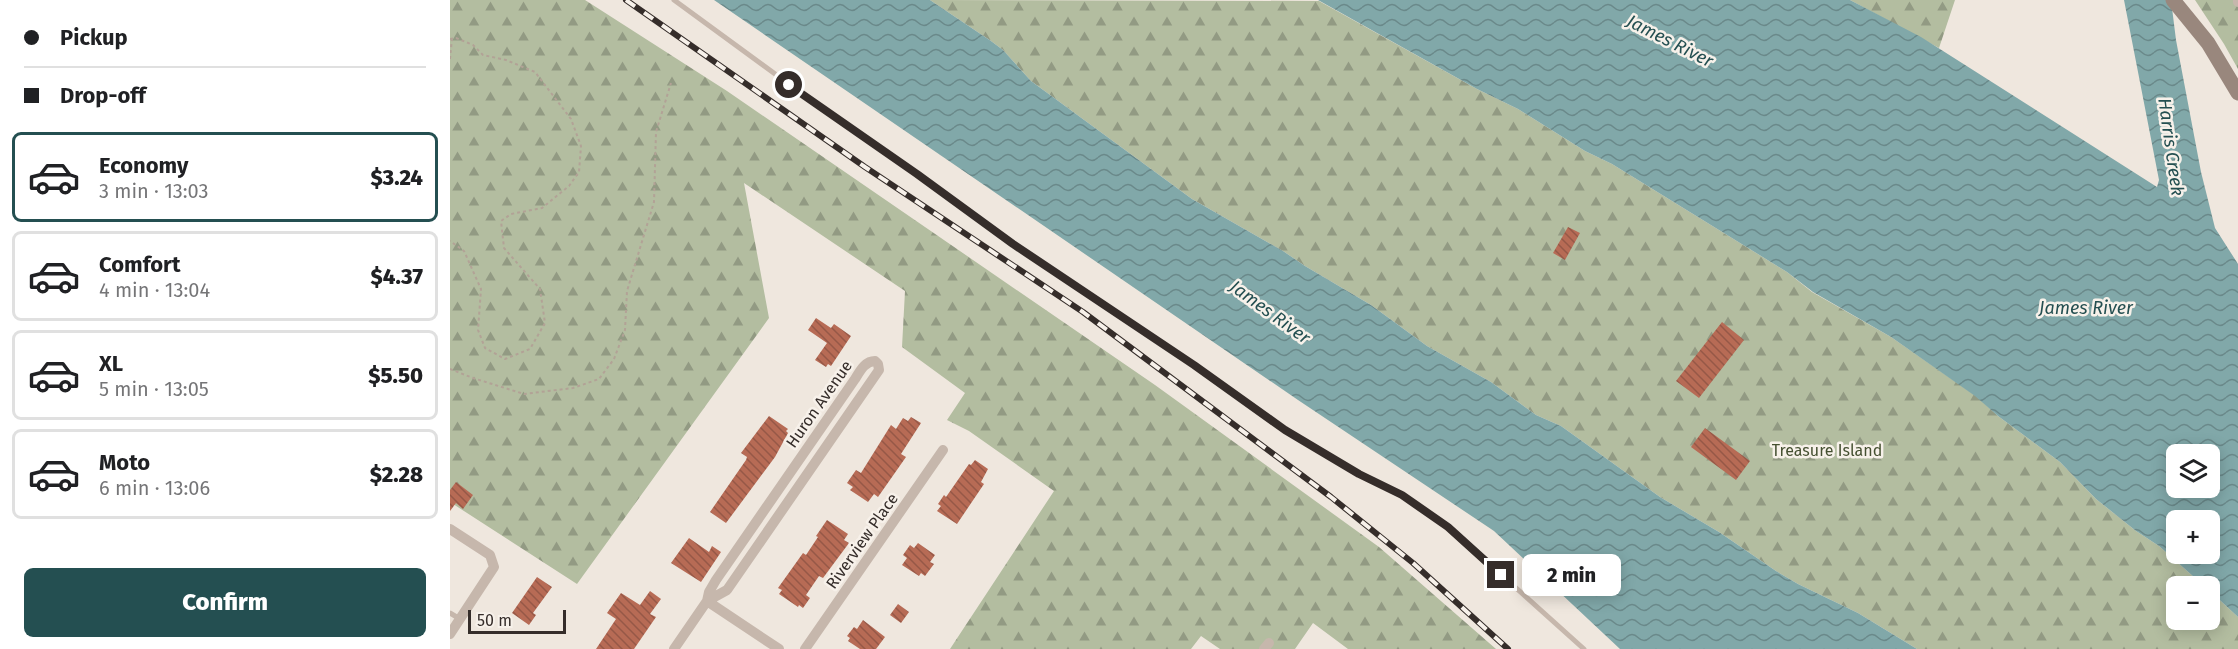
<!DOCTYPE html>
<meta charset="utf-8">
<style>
:root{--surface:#fff;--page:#f6f6f6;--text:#202124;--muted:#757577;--line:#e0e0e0;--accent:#244f51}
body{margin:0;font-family:"Fira Sans",sans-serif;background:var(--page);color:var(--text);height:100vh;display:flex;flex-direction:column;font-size:22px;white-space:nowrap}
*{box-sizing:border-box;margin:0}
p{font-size:20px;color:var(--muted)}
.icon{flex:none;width:33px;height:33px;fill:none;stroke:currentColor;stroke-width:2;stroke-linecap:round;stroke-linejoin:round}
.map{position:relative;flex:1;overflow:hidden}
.side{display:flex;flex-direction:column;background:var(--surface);width:450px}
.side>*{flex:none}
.banner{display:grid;align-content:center;height:132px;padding:0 24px;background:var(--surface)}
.controls{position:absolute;left:1716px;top:444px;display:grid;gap:12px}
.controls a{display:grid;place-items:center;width:54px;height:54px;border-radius:9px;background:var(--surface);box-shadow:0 3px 15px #0003;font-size:30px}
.scale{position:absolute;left:18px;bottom:15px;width:98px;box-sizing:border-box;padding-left:6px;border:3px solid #352d2a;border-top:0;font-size:16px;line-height:21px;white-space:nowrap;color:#352d2a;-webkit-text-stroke:4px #f7f1ea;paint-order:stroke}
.end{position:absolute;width:27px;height:27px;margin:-14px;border:8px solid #352d2a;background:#fff;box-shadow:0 0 0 3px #fff}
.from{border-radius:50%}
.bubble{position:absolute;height:42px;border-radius:9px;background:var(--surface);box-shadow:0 3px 15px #0003;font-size:20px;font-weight:800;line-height:42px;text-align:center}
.banner b{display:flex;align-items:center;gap:21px;height:57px;font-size:22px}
.banner b+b{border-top:2px solid var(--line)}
.banner i{width:15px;height:15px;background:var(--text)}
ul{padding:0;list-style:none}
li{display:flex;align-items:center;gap:18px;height:90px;margin:0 12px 9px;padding:0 12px;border:3px solid var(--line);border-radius:9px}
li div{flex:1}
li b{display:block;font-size:22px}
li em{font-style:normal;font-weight:800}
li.current{border-color:var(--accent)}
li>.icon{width:54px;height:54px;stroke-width:1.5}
.cta{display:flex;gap:12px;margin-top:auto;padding:12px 24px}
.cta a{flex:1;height:69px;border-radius:9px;background:var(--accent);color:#fff;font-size:24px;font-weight:800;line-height:69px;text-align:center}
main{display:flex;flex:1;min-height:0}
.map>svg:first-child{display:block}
.forest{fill:url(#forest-firs)}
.water{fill:url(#water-waves);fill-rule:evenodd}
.building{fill:url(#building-back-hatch)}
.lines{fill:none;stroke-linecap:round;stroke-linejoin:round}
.path{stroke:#b2a296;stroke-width:2;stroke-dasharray:3 3;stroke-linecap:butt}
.lane{stroke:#c6b7ac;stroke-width:5}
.street{stroke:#c6b7ac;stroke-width:10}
.secondary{stroke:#99877d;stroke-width:15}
.rail-casing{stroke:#352d2a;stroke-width:6}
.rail{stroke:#f7f1ea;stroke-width:4;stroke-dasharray:11;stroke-linecap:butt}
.route{stroke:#352d2a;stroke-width:8}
.labels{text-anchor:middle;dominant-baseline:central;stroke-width:5;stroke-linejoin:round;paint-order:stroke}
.street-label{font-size:16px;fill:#352d2a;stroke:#f7f1ea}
.park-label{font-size:16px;fill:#455031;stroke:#f7f1ea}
.water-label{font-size:18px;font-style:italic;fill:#244f51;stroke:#f7f1ea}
</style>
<main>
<section class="side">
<div class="banner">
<b><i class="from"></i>Pickup</b>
<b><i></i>Drop-off</b>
</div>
<ul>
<li class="current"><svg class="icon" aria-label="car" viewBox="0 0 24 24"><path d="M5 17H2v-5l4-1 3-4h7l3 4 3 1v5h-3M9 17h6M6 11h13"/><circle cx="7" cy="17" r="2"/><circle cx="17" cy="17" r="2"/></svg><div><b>Economy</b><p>3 min · 13:03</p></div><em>$3.24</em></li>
<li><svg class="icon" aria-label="car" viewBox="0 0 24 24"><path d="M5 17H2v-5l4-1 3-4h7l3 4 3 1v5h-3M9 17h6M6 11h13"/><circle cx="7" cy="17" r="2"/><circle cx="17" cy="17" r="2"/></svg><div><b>Comfort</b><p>4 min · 13:04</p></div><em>$4.37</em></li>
<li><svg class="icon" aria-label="car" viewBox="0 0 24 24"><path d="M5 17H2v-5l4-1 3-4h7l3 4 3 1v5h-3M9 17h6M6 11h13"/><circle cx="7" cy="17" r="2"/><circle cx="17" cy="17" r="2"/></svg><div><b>XL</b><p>5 min · 13:05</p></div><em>$5.50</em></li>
<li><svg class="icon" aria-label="car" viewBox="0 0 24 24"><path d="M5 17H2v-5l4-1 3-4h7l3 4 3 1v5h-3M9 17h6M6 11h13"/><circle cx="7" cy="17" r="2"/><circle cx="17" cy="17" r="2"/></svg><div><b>Moto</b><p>6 min · 13:06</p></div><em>$2.28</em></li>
</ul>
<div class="cta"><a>Confirm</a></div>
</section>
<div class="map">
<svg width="1788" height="649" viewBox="0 0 1788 649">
<defs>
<pattern id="forest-firs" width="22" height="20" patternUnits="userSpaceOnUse" patternTransform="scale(1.5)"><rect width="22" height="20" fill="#b3bda0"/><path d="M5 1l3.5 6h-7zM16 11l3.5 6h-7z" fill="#929a83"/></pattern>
<pattern id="water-waves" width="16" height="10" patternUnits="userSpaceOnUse" patternTransform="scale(1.5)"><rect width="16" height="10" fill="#81a8a9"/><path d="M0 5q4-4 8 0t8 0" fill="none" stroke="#6a898a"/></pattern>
<pattern id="building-back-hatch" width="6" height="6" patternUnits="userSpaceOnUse" patternTransform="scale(1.5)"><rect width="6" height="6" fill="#b76b55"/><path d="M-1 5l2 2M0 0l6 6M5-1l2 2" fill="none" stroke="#965847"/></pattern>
</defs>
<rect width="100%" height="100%" fill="#efe7de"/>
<path class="forest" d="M0 0H135L277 91 705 385 929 547 1046 649H898L863 623 845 649H770L751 636 741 649H500L604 491 519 431 497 420 515 393 452 347 455 291 294 183 319 318 127 584 0 502Z
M480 0 869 1 1027 89 1068 109 1135 151 1162 164 1337 272 1362 292 1441 337 1526 396 1548 416 1610 462 1646 499 1686 531 1709 546 1754 586H1726V620H1760V591L1788 617V649H1467L1408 613 1348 584 1326 571 1269 532 1210 497 1111 426 1086 415 1041 382 977 346 921 305 855 266 833 251 742 199 581 81 553 50 541 41Z
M1400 0H1505L1489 48Z
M1745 0H1788V69L1774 44Z"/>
<path class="water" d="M264 0H480L541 41 553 50 581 81 742 199 833 251 855 266 921 305 977 346 1041 382 1086 415 1111 426 1210 497 1269 532 1326 571 1348 584 1408 613 1467 649H1170L1044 531 848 400Z
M868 0H1400L1471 37 1707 187 1709 180 1674 0H1721L1726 40 1751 172 1765 228 1788 264V617L1760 591V586H1754L1709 546 1686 531 1646 499 1610 462 1548 416 1525 396 1441 337 1363 292 1337 272 1162 164 1135 151 1068 109 1027 89ZM1726 454H1760V488H1726ZM1726 520H1760V554H1726Z"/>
<path class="building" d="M1118 227 1130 233 1115 260 1103 253Z
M366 318 381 328 384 324 401 336 381 366 378 364 376 367 365 360 377 343 358 330Z
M1272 322 1294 340 1249 398 1226 381Z
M319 416 338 429 336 431 338 433 325 457 276 523 260 512 296 460 297 457 291 453Z
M461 417 471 423 451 454 456 457 428 497 424 494 418 502 400 490 403 487 397 483 406 470 411 473 441 425 446 429 453 418 458 421Z
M1255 428 1300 461 1286 480 1241 447Z
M525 460 538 469 531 482 534 484 507 524 487 511 491 506 488 504 494 495 496 497 519 464 521 465Z
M6 482 23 495 13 509 6 503 0 511V490Z
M377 520 398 534 394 540 399 543 373 578 369 576 356 595 360 598 353 608 349 605 348 607 329 594 332 590 328 588 353 553 356 555 368 537 366 536Z
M239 538 259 552 262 546 271 552 251 582 221 563Z
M468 543 485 555 480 562 484 564 475 576 471 573 469 576 452 565 457 558 453 555 460 545 464 548Z
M87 577 102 587 83 613 86 615 79 625 62 613Z
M200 591 211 599 200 614 206 617 184 649H146L166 619 157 613 171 593 190 605Z
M448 604 459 612 451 623 440 615Z
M413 620 435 637 426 649H410L398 641 400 638 397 636 404 627 407 629Z"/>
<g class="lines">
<path class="path" d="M0 39 6 38 23 45 33 55 56 60 85 72 121 119 131 146 129 172 119 186 92 208 61 214 51 221 54 248 90 289 95 323 80 349 55 359 35 348 28 330 31 289 14 251 0 241
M0 59 2 38
M0 369 23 378 74 394 123 388 149 379 164 359 175 330 177 291 204 202 206 132 221 83"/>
<path class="lane" d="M224 0 392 123 467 174 563 244 744 365 835 430 909 474 952 495 998 527 1134 649
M0 613 10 619"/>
<path class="street" d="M1788 0V2
M0 529 40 555 44 567 0 634
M257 601 329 649
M224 649 257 601 259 592 266 580 405 379C410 371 415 361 425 361L428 364 429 370 277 590 257 601
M355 649 493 450
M814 649 819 643"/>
<path class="secondary" d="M1723 0 1758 43 1788 93"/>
<defs>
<path id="rail" d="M176 0 415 167 633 312 881 497 963 563 1058 649"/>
</defs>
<use href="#rail" class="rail-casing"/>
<use href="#rail" class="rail"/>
</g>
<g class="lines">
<path class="route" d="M339 85 467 174 563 244 744 365 835 430 909 474 952 495 998 527 1051 575"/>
</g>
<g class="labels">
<g class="street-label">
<text transform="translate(369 404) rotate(-55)">Huron Avenue</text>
<text transform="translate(412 541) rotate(-55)">Riverview Place</text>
</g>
<g class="park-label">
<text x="1377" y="450">Treasure Island</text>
</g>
<g class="water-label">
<text transform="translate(1220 41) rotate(27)">James River</text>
<text transform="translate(1721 147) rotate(82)">Harris Creek</text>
<text x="1636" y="308">James River</text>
<text transform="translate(820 312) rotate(36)">James River</text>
</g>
</g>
</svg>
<div class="controls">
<a><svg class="icon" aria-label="layers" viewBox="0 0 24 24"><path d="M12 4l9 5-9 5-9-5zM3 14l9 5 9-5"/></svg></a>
<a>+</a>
<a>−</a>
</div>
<div class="scale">50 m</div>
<i class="end from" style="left:339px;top:85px"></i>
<i class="end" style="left:1051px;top:575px"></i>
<div class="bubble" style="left:1072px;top:554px;width:99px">2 min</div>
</div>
</main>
